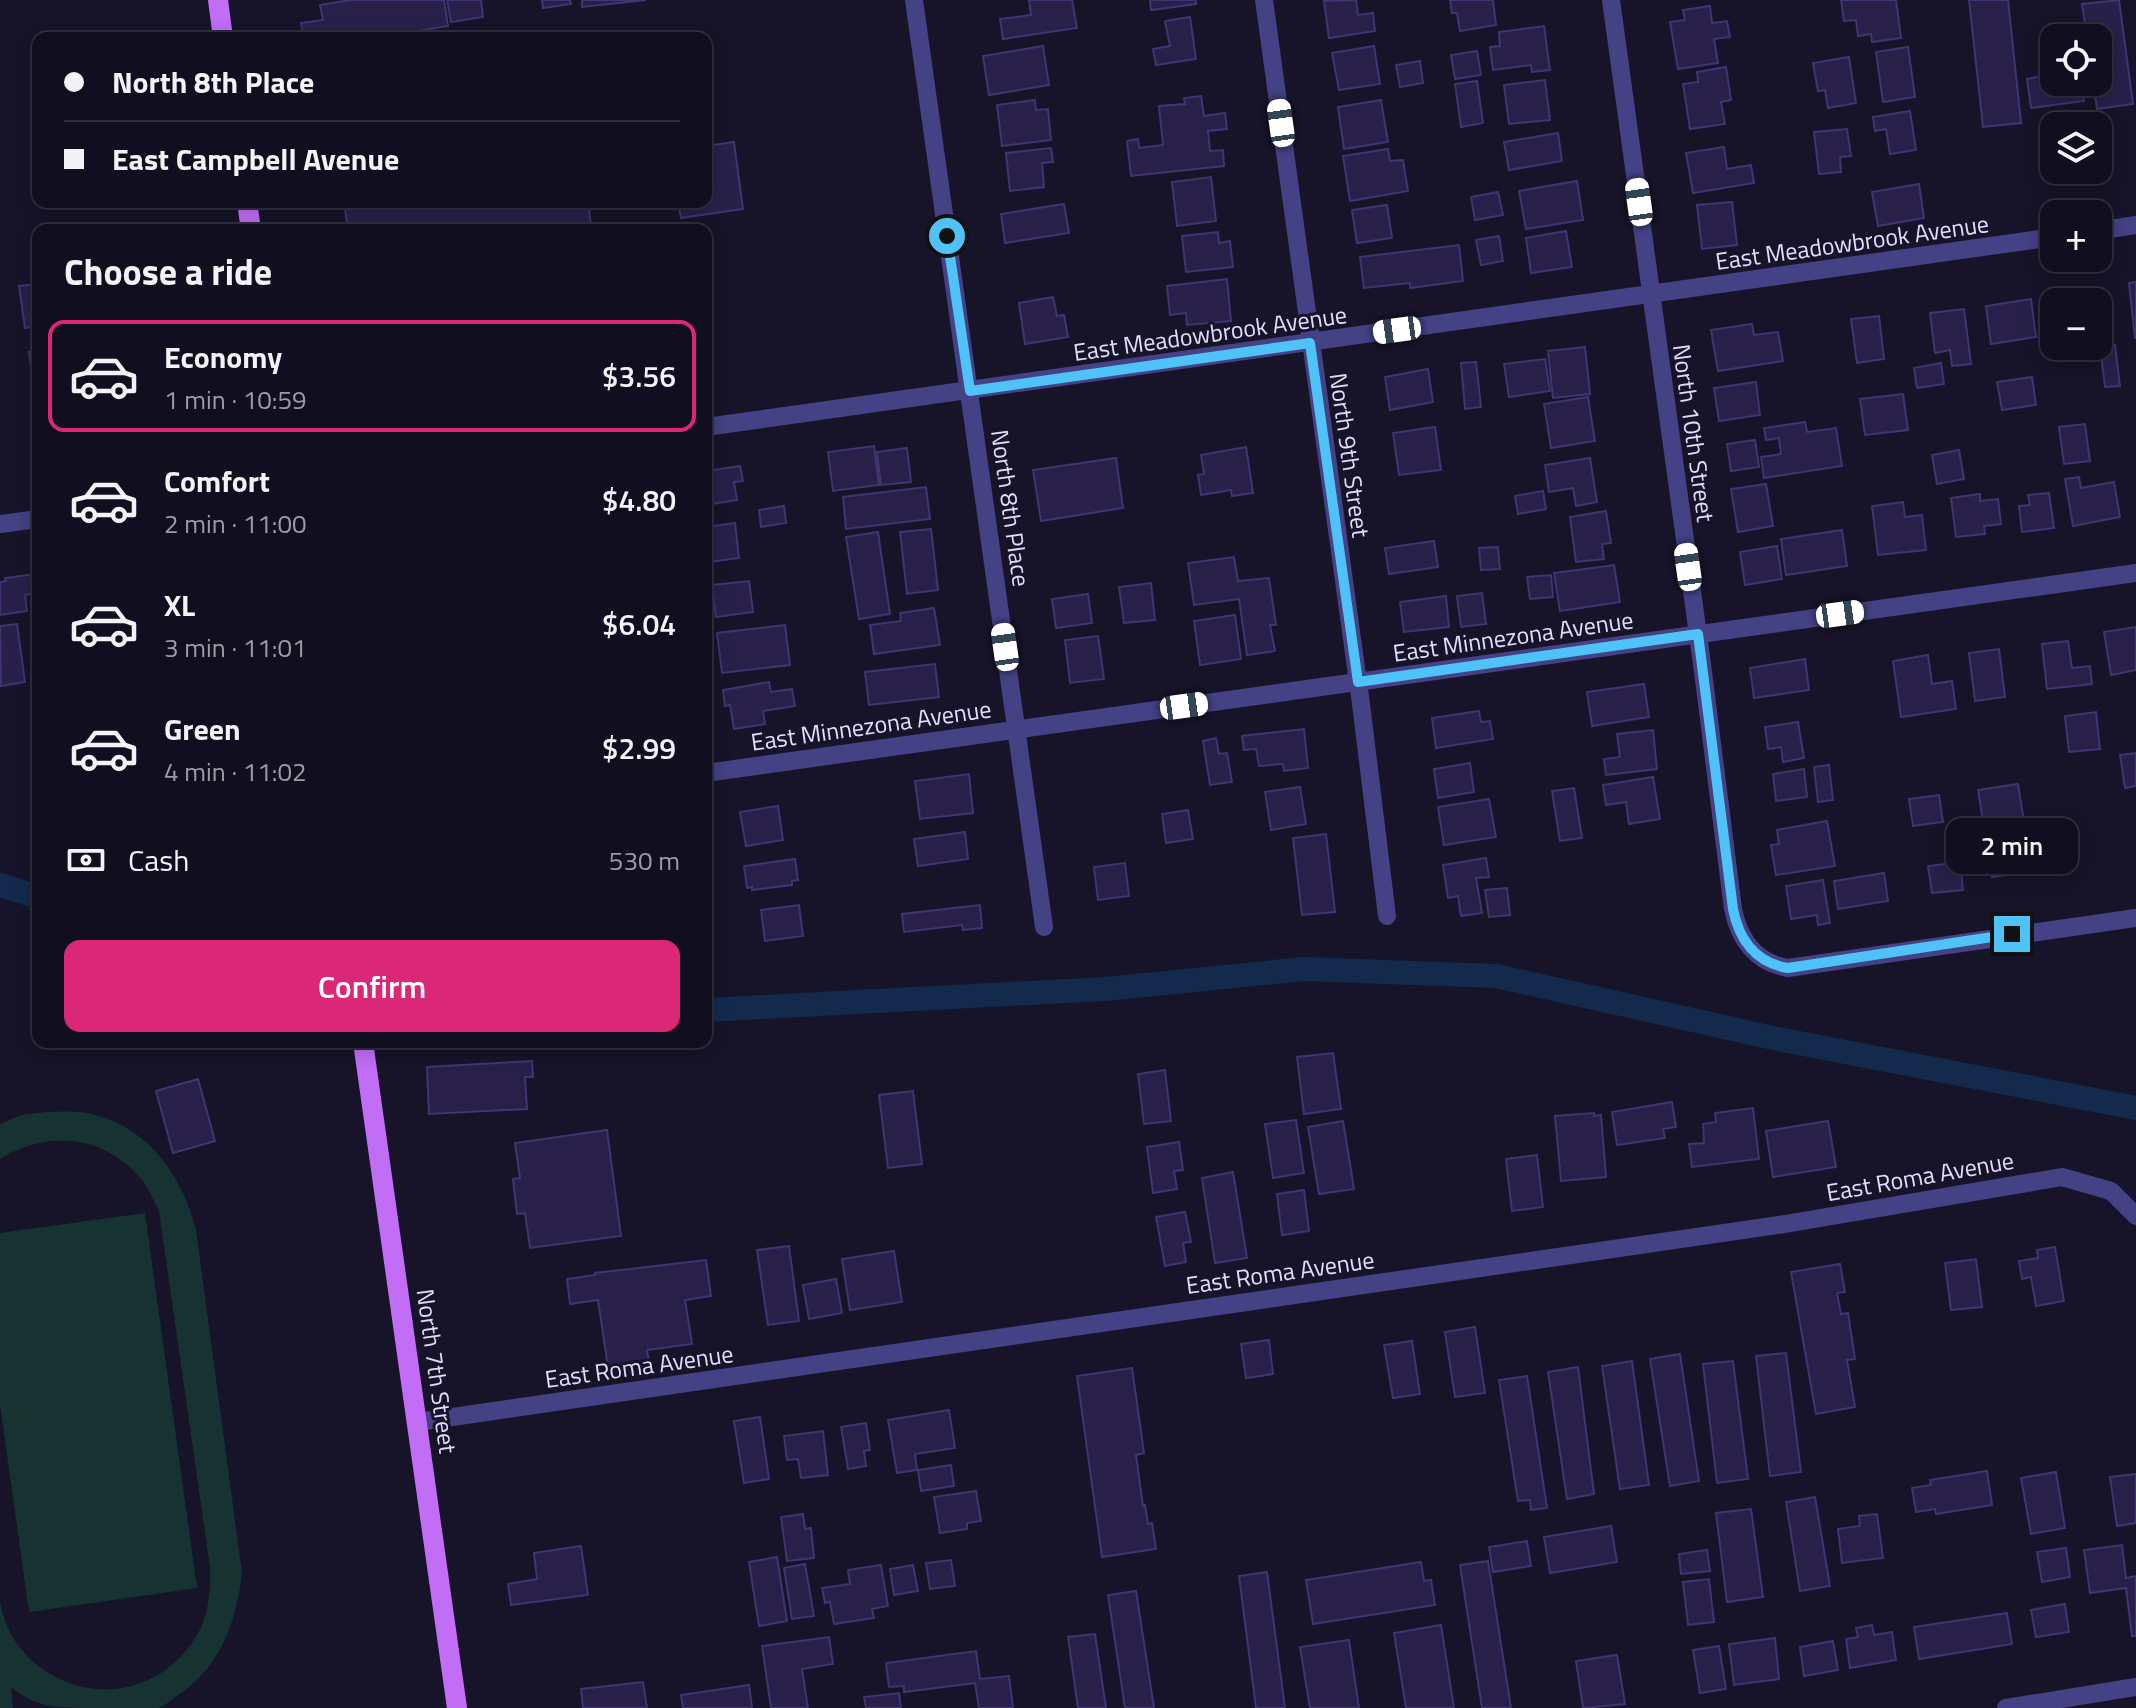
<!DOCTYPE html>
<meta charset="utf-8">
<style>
:root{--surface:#110e1f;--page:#1a1728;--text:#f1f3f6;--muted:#9c9ca4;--line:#302e3d;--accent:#db2777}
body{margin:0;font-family:"Titillium Web",sans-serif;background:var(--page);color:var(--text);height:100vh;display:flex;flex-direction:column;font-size:30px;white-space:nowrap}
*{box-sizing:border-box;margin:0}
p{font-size:26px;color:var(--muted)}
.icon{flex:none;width:44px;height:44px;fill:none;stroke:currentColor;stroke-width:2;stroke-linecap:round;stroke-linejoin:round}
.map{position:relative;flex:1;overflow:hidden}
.details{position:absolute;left:32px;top:224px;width:680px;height:824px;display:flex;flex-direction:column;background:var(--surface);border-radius:16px;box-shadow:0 4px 20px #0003,0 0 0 2px var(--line)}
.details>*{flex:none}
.hud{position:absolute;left:32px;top:32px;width:680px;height:176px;border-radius:16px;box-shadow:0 4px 20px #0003,0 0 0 2px var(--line);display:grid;align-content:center;height:176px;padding:0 32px;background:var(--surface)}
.fabs{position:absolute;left:2040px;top:24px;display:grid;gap:16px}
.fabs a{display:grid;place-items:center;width:72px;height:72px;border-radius:16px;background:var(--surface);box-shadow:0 4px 20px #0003,0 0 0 2px var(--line);font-size:40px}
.end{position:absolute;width:36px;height:36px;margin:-18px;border:10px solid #4fc3f7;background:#111;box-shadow:0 0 0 4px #111}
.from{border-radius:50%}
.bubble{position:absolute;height:56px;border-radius:16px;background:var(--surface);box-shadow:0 4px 20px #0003,0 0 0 2px var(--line);font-size:26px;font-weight:600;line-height:56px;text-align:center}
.car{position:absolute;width:24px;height:48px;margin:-24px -12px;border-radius:10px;box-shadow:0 0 6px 2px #0007;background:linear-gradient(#fff 24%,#345 0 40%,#fff 0 76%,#345 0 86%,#fff 0)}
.hud b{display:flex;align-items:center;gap:28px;height:76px;font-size:30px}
.hud b+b{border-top:2px solid var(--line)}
.hud i{width:20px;height:20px;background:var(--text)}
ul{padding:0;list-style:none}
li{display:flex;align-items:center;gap:24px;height:112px;margin:0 16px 12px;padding:0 16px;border:4px solid transparent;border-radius:16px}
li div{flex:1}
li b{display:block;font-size:30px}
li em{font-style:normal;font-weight:600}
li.selected{border-color:var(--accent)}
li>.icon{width:72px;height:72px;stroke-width:1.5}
h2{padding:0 32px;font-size:36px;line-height:96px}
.pay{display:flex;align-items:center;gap:20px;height:88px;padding:0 32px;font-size:30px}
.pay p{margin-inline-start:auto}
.action{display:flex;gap:16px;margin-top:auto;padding:16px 32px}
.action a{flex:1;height:92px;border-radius:16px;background:var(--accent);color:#fff;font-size:32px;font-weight:600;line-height:92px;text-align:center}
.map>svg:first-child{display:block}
.green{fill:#163332}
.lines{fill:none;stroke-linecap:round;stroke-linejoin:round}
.canal{stroke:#132a4d;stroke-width:24}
.building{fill:#282049;stroke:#403473;stroke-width:2}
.minor{stroke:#444185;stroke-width:18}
.primary{stroke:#c16df5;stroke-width:20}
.route{stroke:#4fc3f7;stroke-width:10}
.labels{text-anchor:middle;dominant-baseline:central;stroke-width:6;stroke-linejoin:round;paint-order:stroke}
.street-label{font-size:24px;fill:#e1defd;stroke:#171329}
</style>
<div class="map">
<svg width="2136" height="1708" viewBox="0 0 2136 1708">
<rect width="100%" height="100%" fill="#171329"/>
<path class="green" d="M46 1112C62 1112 80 1110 95 1115 150 1129 183 1178 196 1230L242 1573C236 1624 219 1670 174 1698 170 1701 163 1707 158 1708 145 1708 107 1708 91 1708 57 1708 37 1708 11 1687L13 1708H0V1602C5 1629 18 1651 41 1668 90 1704 156 1694 192 1643 208 1621 211 1594 210 1567L159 1211C153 1199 147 1184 137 1174 99 1134 45 1131 0 1159V1124L21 1115Z
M145 1213 197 1588 29 1612 0 1404V1233Z"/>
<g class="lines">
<path class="canal" d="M0 885 38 897
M706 1010 1105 989 1304 969 1496 976 1778 1039 2136 1108"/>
</g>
<path class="building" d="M350 0H444L448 26 406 33 407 38H304L301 23 323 20 320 5Z
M447 0H481L483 17 451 22Z
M542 0H570L571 4 543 8Z
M582 0H646L582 7Z
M1029 0H1072L1077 28 1003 39 1000 19 1031 15Z
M1150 0H1196V4L1151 10Z
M1356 0 1358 15 1373 13 1375 31 1329 38 1324 1Z
M1450 0H1493L1496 25 1460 31 1457 13H1452Z
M1841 0H1896L1901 38 1872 42 1871 34 1858 36 1856 20 1844 21Z
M1969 0H2008L2021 123 1983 127Z
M2119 0 2133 104 2097 109 2093 82H2098V38H2087L2082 4Z
M1710 6 1712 23 1727 21 1730 37 1714 39 1718 63 1678 69 1670 22 1685 20 1683 10Z
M1190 17 1196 59 1156 65 1153 49 1170 46 1165 21Z
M1544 26 1550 70 1532 72 1531 65 1493 70 1490 47 1500 46 1499 32Z
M1043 46 1049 85 989 95 983 56Z
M1374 46 1380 84 1339 90 1332 53Z
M1908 47 1915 97 1883 102 1876 52Z
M1477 51 1481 75 1455 79 1451 55Z
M1849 57 1856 103 1828 108 1825 90 1818 91 1813 63Z
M1420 61 1423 83 1400 87 1396 65Z
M1726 67 1731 100 1721 102 1725 124 1690 129 1683 84 1698 82 1697 72Z
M2054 68V82H2082L2084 101 2031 108 2027 79 2042 76V70Z
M1545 80 1550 120 1509 124 1504 85Z
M1477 81 1483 123 1461 127 1455 84Z
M1201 96 1204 116 1225 113 1227 129 1208 131 1210 151 1223 150 1224 166 1131 176 1127 141 1138 139 1139 148 1163 145 1159 106 1185 104 1184 98Z
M1035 100 1036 110 1048 109 1051 140 1002 146 997 105Z
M1381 100 1388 142 1344 149 1338 107Z
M1910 111 1916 150 1890 154 1886 129 1875 131 1873 117Z
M1847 129 1851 156 1840 157 1841 172 1819 174 1814 132Z
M1558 133 1562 161 1509 170 1504 142Z
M734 142 743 209 681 218 678 202H706V146Z
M1724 147 1727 169 1751 165 1754 183 1693 193 1686 153Z
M1051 148 1053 162 1042 163 1044 187 1010 191 1006 153Z
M1388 149 1390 161 1403 160 1408 191 1350 201 1343 156Z
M1211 177 1216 221 1177 226 1172 182Z
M1577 181 1583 220 1526 229 1519 191Z
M1919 184 1924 218 1878 226 1872 192Z
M1498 192 1503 215 1475 220 1471 197Z
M344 202H588L591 225 565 230H348Z
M1732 202 1737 245 1702 249 1697 205Z
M1064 204 1069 233 1005 243 1001 214Z
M1387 205 1392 238 1357 243 1352 210Z
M1566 231 1572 267 1531 273 1526 238Z
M1218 232 1219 243 1230 241 1233 267 1186 272 1182 236Z
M1499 236 1503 261 1481 265 1476 240Z
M1459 245 1463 281 1410 288V283L1364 288 1360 257Z
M1227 279 1231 321 1187 325 1186 313 1170 315 1167 286Z
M2136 282V338H2135L2129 283Z
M38 284V326L25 328 19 286Z
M2094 292 2095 302H2058L2067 301V296Z
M1053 297 1057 316 1064 315 1068 337 1025 344 1019 303Z
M2031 299 2036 337 1991 344 1986 306Z
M1964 309 1971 364 1952 366 1950 350 1935 353 1930 313Z
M1879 316 1884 359 1857 363 1851 319Z
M1752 324 1754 335 1778 332 1783 361 1718 371 1711 330Z
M2115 345 2120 386 2105 387 2100 346Z
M1585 347 1590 394 1553 398 1548 351Z
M38 351V382L33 383 29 352Z
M1545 359 1550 391 1509 397 1504 364Z
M1476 362 1481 407 1465 409 1461 363Z
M1941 363 1944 384 1917 388 1914 368Z
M1428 369 1433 402 1390 410 1385 377Z
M2032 377 2036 405 2002 410 1997 382Z
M1756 382 1760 415 1719 421 1714 388Z
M1903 394 1908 430 1865 435 1860 399Z
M1588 397 1595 441 1551 448 1544 404Z
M1805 422 1807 432 1836 428 1842 466 1764 478 1761 457 1781 454 1779 438 1766 440 1764 428Z
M2085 424 2090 461 2064 464 2059 427Z
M1435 427 1441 470 1399 475 1393 433Z
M1755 440 1759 467 1731 471 1727 444Z
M874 446 879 485 833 491 828 452Z
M1246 447 1253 493 1232 496 1231 490 1201 495 1198 475 1204 474 1201 455Z
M907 448 911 482 881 485 877 452Z
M1959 450 1964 479 1937 484 1932 455Z
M1116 458 1123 508 1041 521 1033 470Z
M1590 458 1597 502 1576 506 1573 488 1549 492 1545 465Z
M740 466 743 481 734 482 737 500 706 505V471Z
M2079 477 2081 488 2114 482 2120 517 2073 526 2065 479Z
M1766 484 1773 526 1738 532 1731 489Z
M926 487 930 519 846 529 843 497Z
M1543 491 1546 509 1518 514 1515 496Z
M2049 493 2054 528 2022 532 2019 506 2030 505 2028 495Z
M1980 494V501L1998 499 2001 524 1984 526 1985 534 1956 537 1951 498Z
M1903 502 1905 517 1922 515 1926 550 1878 555 1872 506Z
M784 506 786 523 761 527 759 510Z
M1606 511 1611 543 1602 544 1604 559 1576 562 1570 517Z
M735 523 739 558 709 562 706 527Z
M931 529 938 590 907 594 900 532Z
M1842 530 1847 566 1786 575 1781 539Z
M878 532 890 614 859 619 846 537Z
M1434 541 1438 567 1389 574 1385 548Z
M1777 546 1782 579 1745 585 1740 552Z
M1498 547 1500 569 1481 570 1479 548Z
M1234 557 1238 581 1269 578 1276 625H1270L1275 651 1247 655 1239 599 1194 605 1188 563Z
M1614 565 1620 602 1560 611 1554 573Z
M35 574 38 593 25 595 27 611 0 615V582L6 581 5 578Z
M1551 575 1553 597 1530 599 1527 577Z
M749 581 753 612 716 617 712 585Z
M1151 583 1155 620 1124 623 1119 587Z
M1482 593 1486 624 1461 627 1457 596Z
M1088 594 1092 623 1056 628 1052 599Z
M1446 596 1449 627 1404 632 1400 602Z
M934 608 940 645 874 654 870 625 901 621 900 613Z
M1235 615 1241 659 1200 665 1194 621Z
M17 624 25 682 1 686 0 626Z
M785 625 790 665 722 673 717 633Z
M2136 627V670L2111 675 2104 632Z
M1098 636 1104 679 1070 683 1065 640Z
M2068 641 2072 668 2090 666 2092 684 2047 689 2042 644Z
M1999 649 2005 697 1975 701 1969 653Z
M1928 655 1932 684 1952 681 1956 709 1901 717 1893 661Z
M1805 659 1809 690 1754 698 1750 668Z
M935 664 939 697 869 705 865 672Z
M769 682 771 692 792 689 795 706 763 711 765 724 734 729 730 705 725 706 723 690Z
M1644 684 1649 717 1592 726 1587 692Z
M1479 711 1481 722 1490 721 1493 739 1436 748 1432 718Z
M2096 712 2100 749 2069 752 2065 716Z
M1798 722 1804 758 1783 762 1781 747 1768 749 1765 727Z
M1304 729 1308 768 1284 771 1283 764 1259 766 1256 749 1244 750 1242 736Z
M1653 730 1657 769 1606 775 1604 759 1620 757 1617 734Z
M1216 738 1219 754 1227 753 1232 782 1210 785 1203 741Z
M2136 753V786L2125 788 2120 755Z
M1470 763 1474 792 1438 798 1434 769Z
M1829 765 1833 800 1818 802 1814 767Z
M1804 769 1807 797 1776 801 1773 774Z
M969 774 973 813 920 819 915 781Z
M1653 777 1660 819 1629 824 1626 802 1606 805 1603 785Z
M2018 784 2032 871 1992 877 1978 790Z
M1300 787 1306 824 1271 830 1265 792Z
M1574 788 1582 838 1560 841 1552 791Z
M1939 795 1943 822 1913 826 1909 799Z
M1489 799 1496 837 1444 845 1438 807Z
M778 806 783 840 746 846 740 812Z
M1188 810 1193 839 1166 843 1162 814Z
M1827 821 1835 866 1776 875 1771 845 1779 844 1777 830Z
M965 832 968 859 918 866 914 839Z
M1326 834 1335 912 1302 915 1293 838Z
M1486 858 1489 877 1476 878 1482 913 1461 916 1458 896 1448 898 1443 865Z
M795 859 798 880 792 881V885L752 890V887L747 888 744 866Z
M1960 862 1963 890 1932 893 1928 866Z
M1125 863 1129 896 1098 900 1094 867Z
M1884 873 1888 901 1838 909 1834 881Z
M1823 880 1830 923 1818 925 1817 915 1791 919 1786 886Z
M1507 888 1510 915 1489 917 1485 890Z
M799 905 803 936 765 941 761 910Z
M980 905 982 928 963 930 962 925 904 932 902 914Z
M1333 1053 1341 1109 1304 1114 1297 1057Z
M532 1061 533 1077H525L527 1109 429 1114 427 1067Z
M1165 1070 1171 1121 1144 1124 1138 1074Z
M198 1079 215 1141 173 1153 156 1091Z
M913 1091 922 1164 888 1168 879 1095Z
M1672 1102 1676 1127 1663 1129 1665 1138 1617 1145 1612 1112Z
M1753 1108 1759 1159 1692 1167 1689 1144 1704 1143 1703 1124 1716 1122 1715 1113Z
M1594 1113V1116L1601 1115 1606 1177 1561 1181 1555 1116Z
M1296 1120 1304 1173 1273 1178 1265 1124Z
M1343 1121 1354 1189 1319 1194 1308 1127Z
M1828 1121 1836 1167 1773 1177 1766 1131Z
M607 1130 621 1236 530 1248 525 1213 517 1214 513 1179 520 1178 515 1143Z
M1179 1142 1183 1170 1174 1171 1177 1189 1153 1193 1147 1147Z
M1537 1155 1543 1207 1512 1211 1506 1159Z
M1233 1172 1247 1258 1215 1263 1202 1178Z
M1304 1190 1309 1231 1282 1235 1277 1194Z
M1185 1212 1191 1242 1183 1243 1186 1262 1165 1266 1156 1217Z
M789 1246 799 1321 768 1325 757 1250Z
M2055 1247 2064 1301 2036 1306 2031 1277 2022 1279 2019 1261 2038 1258 2037 1250Z
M894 1251 902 1302 850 1310 842 1259Z
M1976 1259 1982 1307 1951 1310 1945 1263Z
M706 1260 711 1296 685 1300 692 1344 647 1350 649 1361 608 1367 598 1300 570 1304 567 1279 595 1275V1273Z
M1840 1264 1845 1292 1837 1293 1841 1314 1848 1313 1855 1359 1847 1360 1855 1407 1816 1414 1791 1272Z
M836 1279 842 1313 809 1319 803 1285Z
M1475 1327 1485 1393 1455 1397 1445 1332Z
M1269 1340 1273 1374 1246 1378 1241 1344Z
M1412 1341 1420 1394 1393 1398 1384 1345Z
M1786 1353 1801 1472 1770 1476 1756 1356Z
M1680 1354 1699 1481 1670 1486 1650 1359Z
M1632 1361 1649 1485 1620 1489 1602 1366Z
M1733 1361 1748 1479 1717 1483 1703 1364Z
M1578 1367 1594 1494 1567 1499 1548 1372Z
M1132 1368 1144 1453 1136 1455 1143 1506 1145 1505 1148 1524 1152 1523 1156 1549 1102 1557 1077 1376Z
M1527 1376 1547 1508 1531 1510 1530 1500 1518 1501 1499 1380Z
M949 1410 955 1448 915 1454 917 1470 897 1473 888 1420Z
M760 1417 769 1479 744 1483 734 1421Z
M866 1423 870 1450 864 1451 866 1466 848 1469 841 1427Z
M823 1431 828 1475 801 1478 798 1459 787 1460 784 1436Z
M951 1465 954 1486 921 1491 918 1470Z
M1987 1471 1992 1505 1936 1514 1935 1509 1916 1512 1912 1488 1931 1485 1930 1480Z
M2056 1472 2065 1528 2031 1534 2021 1478Z
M2136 1474V1523L2117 1526 2110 1477Z
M976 1491 981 1521 967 1523V1529L940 1533 934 1497Z
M1815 1497 1830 1586 1800 1591 1786 1502Z
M1751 1509 1763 1597 1727 1602 1716 1513Z
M803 1514 805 1529 811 1528 814 1558 787 1561 781 1517Z
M1877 1514 1883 1558 1842 1563 1838 1529 1860 1526 1859 1516Z
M1611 1526 1617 1562 1550 1573 1544 1537Z
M1527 1541 1531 1566 1493 1572 1489 1547Z
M2122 1545 2126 1578 2136 1576V1636H2132L2126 1588 2090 1593 2084 1550Z
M581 1546 588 1595 511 1605 508 1584 537 1579 534 1553Z
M2066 1548 2070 1577 2042 1582 2037 1552Z
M1707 1550 1710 1571 1681 1574 1679 1554Z
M777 1557 787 1621 759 1626 749 1562Z
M951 1560 955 1586 930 1589 926 1563Z
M1488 1561 1511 1708H1482L1460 1565Z
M1421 1562 1424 1581 1431 1580 1435 1605 1313 1624 1306 1580Z
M805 1564 814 1616 792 1619 784 1568Z
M881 1565 888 1606 872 1609 874 1618 834 1624 830 1602 825 1603 822 1588 850 1584 848 1570Z
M913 1565 918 1591 894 1595 890 1569Z
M1267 1572 1285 1708H1256L1239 1576Z
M1709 1579 1714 1622 1688 1625 1683 1582Z
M1136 1591 1154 1708H1125L1108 1595Z
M2065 1604 2069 1632 2036 1637 2031 1610Z
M2007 1613 2012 1644 1919 1659 1914 1627Z
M1441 1625 1454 1708H1406L1394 1633Z
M1872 1625 1874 1635 1892 1632 1896 1660 1850 1668 1846 1639 1858 1637 1856 1628Z
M1095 1634 1106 1708H1078L1068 1637Z
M829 1637 833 1664 802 1669 808 1708H771L762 1646Z
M1775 1638 1779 1679 1734 1685 1729 1644Z
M1349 1640 1359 1708H1310L1300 1647Z
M1833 1641 1838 1670 1804 1676 1800 1647Z
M1719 1646 1726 1689 1700 1693 1693 1650Z
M976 1651 980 1679 1009 1676 1013 1708H979L975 1683 904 1692V1686L889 1687 886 1663Z
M1617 1655 1625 1704 1583 1708 1576 1661Z
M643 1682 647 1708H583L581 1689Z
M749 1685 752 1708H683L681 1695Z
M899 1693 901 1708H866L864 1697Z"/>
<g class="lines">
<path class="minor" d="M914 0 1044 927
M1264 0 1361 704 1387 916
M1611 0 1702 664 1733 909C1739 939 1756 963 1788 968L2136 918
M2098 231 2136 225
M706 427 2054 237
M0 524 38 519
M706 773 2136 573
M418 1422 1785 1224 2062 1177 2111 1191 2136 1216
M2006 1708 2136 1687"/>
<path class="primary" d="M218 0 223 38
M247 202 251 230
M363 1042 457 1708"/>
</g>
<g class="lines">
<path class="route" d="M947 236 970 391 1310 343 1358 682 1698 634 1733 909C1739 940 1756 963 1788 968L2012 934"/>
</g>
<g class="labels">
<g class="street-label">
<text transform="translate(1852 242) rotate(-8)">East Meadowbrook Avenue</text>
<text transform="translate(1210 333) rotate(-8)">East Meadowbrook Avenue</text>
<text transform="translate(1694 433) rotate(82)">North 10th Street</text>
<text transform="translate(1350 455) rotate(82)">North 9th Street</text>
<text transform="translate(1011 508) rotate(82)">North 8th Place</text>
<text transform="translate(1513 636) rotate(-8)">East Minnezona Avenue</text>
<text transform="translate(871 725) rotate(-8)">East Minnezona Avenue</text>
<text transform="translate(1920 1176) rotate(-10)">East Roma Avenue</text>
<text transform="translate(1280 1272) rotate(-8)">East Roma Avenue</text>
<text transform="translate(639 1366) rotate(-8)">East Roma Avenue</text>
<text transform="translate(437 1371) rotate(82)">North 7th Street</text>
</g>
</g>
</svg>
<div class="fabs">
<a><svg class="icon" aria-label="locate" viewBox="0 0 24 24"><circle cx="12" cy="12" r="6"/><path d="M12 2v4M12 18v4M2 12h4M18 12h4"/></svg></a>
<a><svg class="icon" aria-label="layers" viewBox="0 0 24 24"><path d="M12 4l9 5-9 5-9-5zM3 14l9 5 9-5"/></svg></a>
<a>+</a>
<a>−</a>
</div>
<i class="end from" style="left:947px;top:236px"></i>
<i class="end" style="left:2012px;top:934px"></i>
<div class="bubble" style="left:1946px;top:818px;width:132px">2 min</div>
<i class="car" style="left:1281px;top:123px;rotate:352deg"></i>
<i class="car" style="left:1639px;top:202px;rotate:352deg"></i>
<i class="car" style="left:1397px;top:330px;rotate:262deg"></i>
<i class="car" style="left:1688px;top:567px;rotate:352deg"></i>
<i class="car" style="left:1840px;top:614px;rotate:82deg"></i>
<i class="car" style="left:1005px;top:647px;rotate:352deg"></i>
<i class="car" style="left:1184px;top:706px;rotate:82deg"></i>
<div class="hud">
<b><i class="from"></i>North 8th Place</b>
<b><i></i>East Campbell Avenue</b>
</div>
<section class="details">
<h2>Choose a ride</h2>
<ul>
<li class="selected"><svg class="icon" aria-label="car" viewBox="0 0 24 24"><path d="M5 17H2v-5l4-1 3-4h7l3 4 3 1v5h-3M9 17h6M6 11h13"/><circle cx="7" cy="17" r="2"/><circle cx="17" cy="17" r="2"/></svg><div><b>Economy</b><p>1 min · 10:59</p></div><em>$3.56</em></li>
<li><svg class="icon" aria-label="car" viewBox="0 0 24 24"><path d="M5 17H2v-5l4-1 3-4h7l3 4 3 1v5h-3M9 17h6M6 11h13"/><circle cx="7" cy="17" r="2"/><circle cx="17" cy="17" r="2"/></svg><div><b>Comfort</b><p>2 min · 11:00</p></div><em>$4.80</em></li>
<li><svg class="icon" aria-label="car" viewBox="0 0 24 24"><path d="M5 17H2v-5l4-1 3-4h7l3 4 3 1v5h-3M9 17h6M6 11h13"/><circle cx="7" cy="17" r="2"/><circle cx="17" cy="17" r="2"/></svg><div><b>XL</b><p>3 min · 11:01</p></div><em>$6.04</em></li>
<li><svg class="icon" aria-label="car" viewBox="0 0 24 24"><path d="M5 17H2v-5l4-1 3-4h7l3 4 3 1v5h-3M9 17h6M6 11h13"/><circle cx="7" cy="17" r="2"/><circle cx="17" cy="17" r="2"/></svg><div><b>Green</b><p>4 min · 11:02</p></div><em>$2.99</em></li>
</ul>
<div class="pay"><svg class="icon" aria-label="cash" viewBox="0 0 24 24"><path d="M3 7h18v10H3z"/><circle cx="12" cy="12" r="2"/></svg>Cash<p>530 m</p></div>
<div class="action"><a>Confirm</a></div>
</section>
</div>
